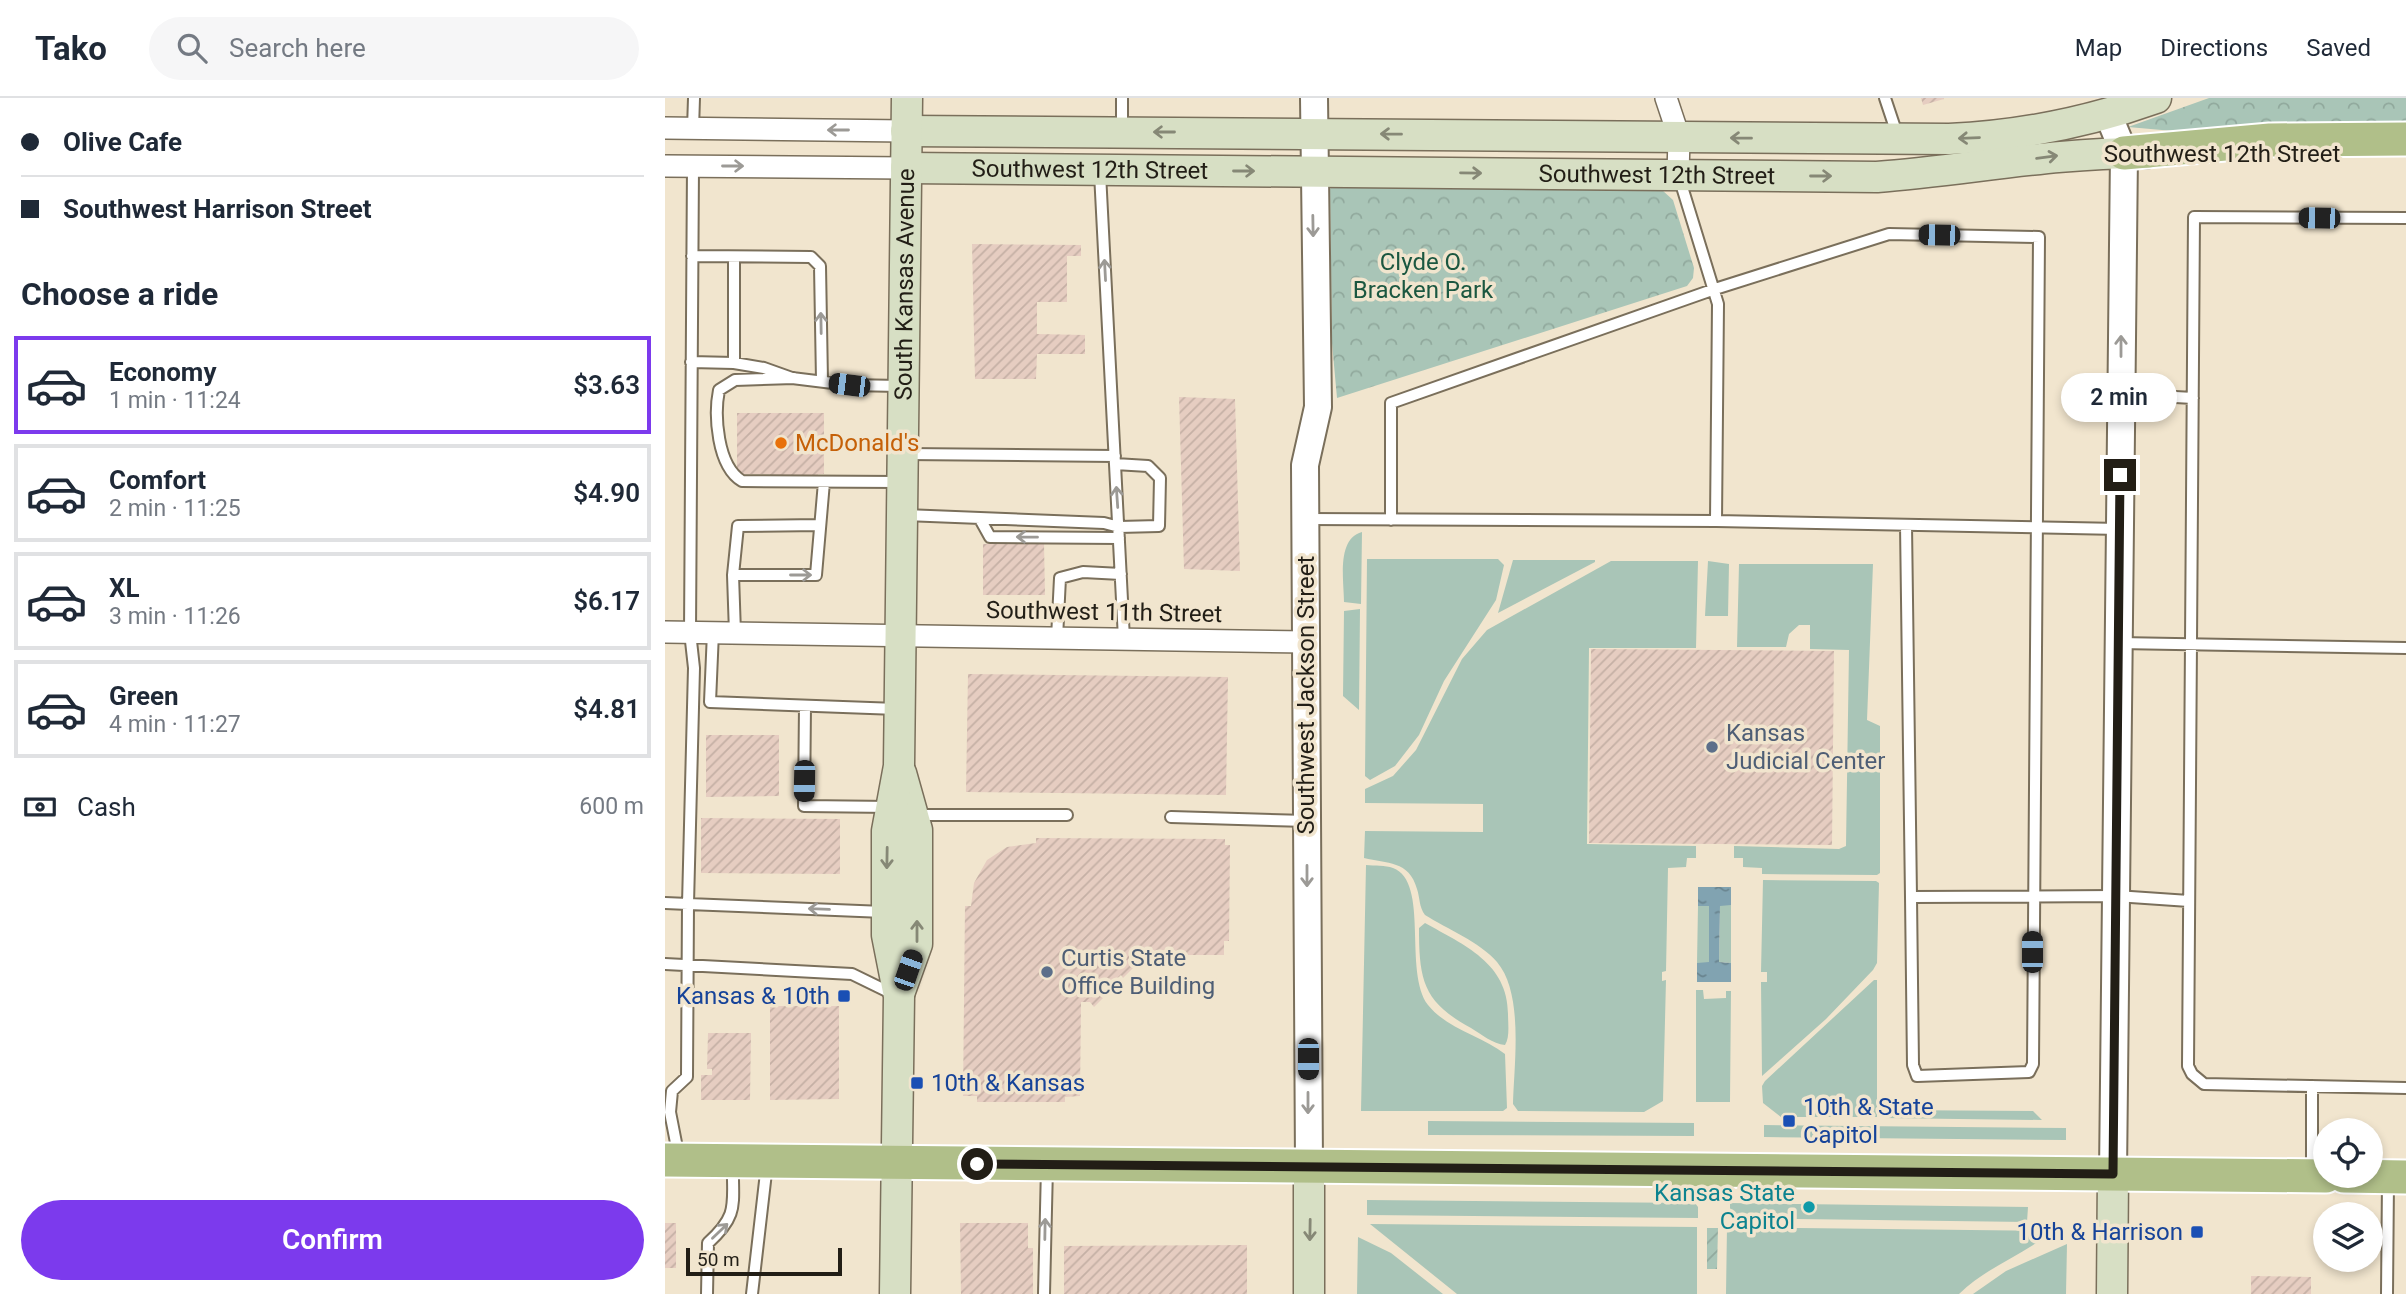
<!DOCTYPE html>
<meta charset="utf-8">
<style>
:root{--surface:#fff;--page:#f6f6f7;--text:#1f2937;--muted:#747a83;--line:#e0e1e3;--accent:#7c3aed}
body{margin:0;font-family:Roboto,sans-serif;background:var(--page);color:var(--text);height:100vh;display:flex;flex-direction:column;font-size:26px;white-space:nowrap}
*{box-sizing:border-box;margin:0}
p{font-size:23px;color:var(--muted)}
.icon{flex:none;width:38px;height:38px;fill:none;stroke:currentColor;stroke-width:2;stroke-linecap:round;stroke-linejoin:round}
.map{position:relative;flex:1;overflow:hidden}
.sheet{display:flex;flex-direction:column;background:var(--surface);width:665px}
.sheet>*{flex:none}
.guide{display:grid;align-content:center;height:154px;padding:0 21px;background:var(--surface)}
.buttons{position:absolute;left:1648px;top:1020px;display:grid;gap:14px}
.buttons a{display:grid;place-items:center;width:70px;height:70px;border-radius:50%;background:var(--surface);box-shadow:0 4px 10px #0003;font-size:35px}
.scale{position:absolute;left:21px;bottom:18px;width:156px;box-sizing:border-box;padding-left:7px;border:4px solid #221e16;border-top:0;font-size:19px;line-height:24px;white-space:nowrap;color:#221e16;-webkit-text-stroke:5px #f1e5ce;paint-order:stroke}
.end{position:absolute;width:32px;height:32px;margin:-16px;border:9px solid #221e16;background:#fff;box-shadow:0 0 0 4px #fff}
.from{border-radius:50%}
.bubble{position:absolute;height:49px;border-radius:24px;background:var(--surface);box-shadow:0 4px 10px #0003;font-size:23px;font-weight:600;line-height:49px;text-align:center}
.car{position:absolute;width:21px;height:42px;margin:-21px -10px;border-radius:9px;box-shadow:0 0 5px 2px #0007;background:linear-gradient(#222 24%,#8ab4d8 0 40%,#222 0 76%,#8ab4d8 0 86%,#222 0)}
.guide b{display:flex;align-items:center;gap:24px;height:66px;font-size:26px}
.guide b+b{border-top:2px solid var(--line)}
.guide i{width:18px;height:18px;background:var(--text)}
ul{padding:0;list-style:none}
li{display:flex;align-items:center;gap:21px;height:98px;margin:0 14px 10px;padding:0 7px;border:4px solid var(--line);border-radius:0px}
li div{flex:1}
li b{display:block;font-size:26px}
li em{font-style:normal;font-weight:600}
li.selected{border-color:var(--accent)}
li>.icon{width:63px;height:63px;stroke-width:1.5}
h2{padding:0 21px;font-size:32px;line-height:84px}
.pay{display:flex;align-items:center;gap:18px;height:77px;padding:0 21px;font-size:26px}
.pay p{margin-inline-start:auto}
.action{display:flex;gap:14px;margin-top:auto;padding:14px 21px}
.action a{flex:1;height:80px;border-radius:42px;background:var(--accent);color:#fff;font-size:28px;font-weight:600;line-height:80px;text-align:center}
header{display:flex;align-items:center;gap:42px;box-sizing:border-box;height:98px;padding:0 35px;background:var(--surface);border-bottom:2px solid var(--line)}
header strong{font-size:33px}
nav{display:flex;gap:38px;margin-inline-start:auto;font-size:24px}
.search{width:490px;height:63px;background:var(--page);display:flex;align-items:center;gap:18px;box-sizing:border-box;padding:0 24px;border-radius:38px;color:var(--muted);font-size:26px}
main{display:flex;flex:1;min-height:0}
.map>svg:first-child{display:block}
.grass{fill:#a9c5b7}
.park{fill:url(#park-crowns)}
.garden{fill:url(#garden-furrows)}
.water{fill:url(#water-ripples)}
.building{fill:url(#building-hatch)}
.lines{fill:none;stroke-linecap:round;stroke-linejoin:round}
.service-casing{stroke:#7a6f5b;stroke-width:14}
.minor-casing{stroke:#7a6f5b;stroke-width:24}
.tertiary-casing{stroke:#7a6f5b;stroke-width:30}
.secondary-casing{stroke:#7a6f5b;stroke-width:33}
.primary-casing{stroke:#fff;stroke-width:37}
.service{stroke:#fff;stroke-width:10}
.minor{stroke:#fff;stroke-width:21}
.tertiary{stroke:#fff;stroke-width:26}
.secondary{stroke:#d7dfc4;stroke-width:30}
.primary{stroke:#b0bf89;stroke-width:33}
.oneway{stroke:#9c9a96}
.oneway2{stroke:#868876}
.route{stroke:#221e16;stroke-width:9}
.food-dot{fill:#e8710a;stroke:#f1e5ce;stroke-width:2.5}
.service-dot{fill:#5c6f8a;stroke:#f1e5ce;stroke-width:2.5}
.transit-dot{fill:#1a4fb4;stroke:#f1e5ce;stroke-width:2.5}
.culture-dot{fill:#0f9aa8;stroke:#f1e5ce;stroke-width:2.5}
.labels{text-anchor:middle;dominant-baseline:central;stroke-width:7;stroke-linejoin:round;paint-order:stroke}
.street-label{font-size:24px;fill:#221e16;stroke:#f1e5ce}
.park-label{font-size:24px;fill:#1b5740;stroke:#f1e5ce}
.food-label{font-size:24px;fill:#c56008;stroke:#f1e5ce;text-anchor:start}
.service-label{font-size:24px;fill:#4e5e75;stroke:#f1e5ce;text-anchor:start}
.transit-label{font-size:24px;fill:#164399;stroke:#f1e5ce;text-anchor:end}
.culture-label{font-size:24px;fill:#0d838f;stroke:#f1e5ce;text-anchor:end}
</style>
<header>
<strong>Tako</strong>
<div class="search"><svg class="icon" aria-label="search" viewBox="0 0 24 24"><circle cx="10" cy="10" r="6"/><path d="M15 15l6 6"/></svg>Search here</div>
<nav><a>Map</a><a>Directions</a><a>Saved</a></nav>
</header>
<main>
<section class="sheet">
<div class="guide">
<b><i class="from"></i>Olive Cafe</b>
<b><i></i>Southwest Harrison Street</b>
</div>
<h2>Choose a ride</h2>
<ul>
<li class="selected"><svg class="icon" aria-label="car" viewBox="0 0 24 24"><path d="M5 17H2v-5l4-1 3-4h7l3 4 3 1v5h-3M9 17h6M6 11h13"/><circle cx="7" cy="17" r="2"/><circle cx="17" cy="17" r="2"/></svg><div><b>Economy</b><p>1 min · 11:24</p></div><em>$3.63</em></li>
<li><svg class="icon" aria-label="car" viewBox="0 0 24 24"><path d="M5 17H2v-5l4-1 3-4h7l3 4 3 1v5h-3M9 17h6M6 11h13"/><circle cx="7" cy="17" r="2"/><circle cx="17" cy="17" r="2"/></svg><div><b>Comfort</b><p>2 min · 11:25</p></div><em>$4.90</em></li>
<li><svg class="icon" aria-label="car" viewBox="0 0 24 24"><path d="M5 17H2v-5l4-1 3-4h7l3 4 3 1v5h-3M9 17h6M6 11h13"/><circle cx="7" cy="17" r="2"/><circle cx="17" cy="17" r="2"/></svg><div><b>XL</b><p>3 min · 11:26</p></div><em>$6.17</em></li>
<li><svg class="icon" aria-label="car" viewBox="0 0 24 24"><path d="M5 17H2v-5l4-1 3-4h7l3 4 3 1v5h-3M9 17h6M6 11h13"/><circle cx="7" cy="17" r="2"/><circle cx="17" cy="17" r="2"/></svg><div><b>Green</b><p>4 min · 11:27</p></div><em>$4.81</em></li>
</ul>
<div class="pay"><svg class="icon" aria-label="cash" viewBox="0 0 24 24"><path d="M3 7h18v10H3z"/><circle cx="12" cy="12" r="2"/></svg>Cash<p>600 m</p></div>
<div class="action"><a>Confirm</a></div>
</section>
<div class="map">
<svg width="1741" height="1196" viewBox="0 0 1741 1196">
<defs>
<pattern id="park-crowns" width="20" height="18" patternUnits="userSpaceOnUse" patternTransform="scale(1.75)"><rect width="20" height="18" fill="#a9c5b7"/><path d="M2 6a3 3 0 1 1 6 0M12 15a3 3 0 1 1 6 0" fill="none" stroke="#91a99d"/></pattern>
<pattern id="garden-furrows" width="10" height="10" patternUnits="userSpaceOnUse" patternTransform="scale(1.75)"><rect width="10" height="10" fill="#a9c5b7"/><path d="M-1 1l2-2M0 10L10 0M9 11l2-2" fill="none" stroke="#91a99d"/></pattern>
<pattern id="water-ripples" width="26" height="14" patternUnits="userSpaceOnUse" patternTransform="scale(1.75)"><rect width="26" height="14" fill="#81a3b1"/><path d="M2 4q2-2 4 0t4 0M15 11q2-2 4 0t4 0" fill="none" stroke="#69848f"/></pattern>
<pattern id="building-hatch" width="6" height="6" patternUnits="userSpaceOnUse" patternTransform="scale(1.75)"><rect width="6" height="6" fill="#e6cdc1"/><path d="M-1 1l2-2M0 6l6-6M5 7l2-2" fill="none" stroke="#c5b0a5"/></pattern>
</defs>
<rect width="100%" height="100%" fill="#f1e5ce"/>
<path class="grass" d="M697 434 696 506 679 504C679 483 671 441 697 434Z
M702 461H833L839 467 831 502 779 583 754 637 730 668 705 682 700 678Z
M848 462H930V464L833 515Z
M946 463H1033L1031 550H924L922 746 1031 748V760H1022L1021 769 1003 770 1001 873 997 874V883L1001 882 998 1003 979 1014 853 1013 848 1006C849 966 859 896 832 864 815 844 782 831 760 817 754 809 755 800 752 791 744 762 722 766 699 760L700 733 818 734V706L700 705V691L728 678 751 652 797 561 822 532Z
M1043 463 1064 466 1063 518H1040Z
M1074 466H1208L1202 622 1215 628V775L1212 777 1097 776V770L1078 769V760H1069V748L1174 751 1181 748 1184 552 1145 551V527H1134L1124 536 1121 549H1072Z
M695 511 694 612 678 598 679 513Z
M701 767C710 768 720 767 728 770 765 784 738 874 763 907 782 931 817 938 840 956L842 1010 838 1013H696Z
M1098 782 1211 783 1214 785 1212 865 1208 872 1161 921 1097 978 1096 884H1102V874H1096Z
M1055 807H1066V865L1054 864Z
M1033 808H1044V865H1032Z
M760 825C799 847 843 865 843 916 843 926 845 939 840 947 828 946 816 936 806 930 758 904 754 882 754 830Z
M1209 882H1212V1019H1116L1098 1005 1097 988 1100 983Z
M1031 892H1038L1039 901 1061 900V893H1066L1065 1004H1031Z
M1218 1012 1368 1013 1377 1022 1218 1020Z
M763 1023 1029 1025V1038L763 1037Z
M1099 1027 1401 1030V1042L1099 1039Z
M702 1102 1030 1105 1033 1109V1120L702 1117Z
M1065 1105 1363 1109 1362 1124 1065 1120Z
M705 1126 1032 1129V1196H792Z
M1062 1129 1387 1133C1358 1158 1324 1167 1294 1196H1061Z
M693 1139 726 1155 778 1196H692Z
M1402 1146 1401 1196H1308L1341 1173Z"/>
<path class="park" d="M1544 0H1741V32L1508 33 1463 29Z
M668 87 997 92 1008 102 1029 170 1028 180 1022 188 672 300 667 245 665 91Z"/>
<path class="garden" d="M1042 1130H1053L1052 1171H1042Z"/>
<path class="water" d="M1033 789H1066V807L1055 808 1054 864 1066 865V884H1032V865L1044 864V808H1033Z"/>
<path class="building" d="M1256 0H1279V1L1258 7Z
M307 146 416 147V158H402V204H372V236L420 237V256H372L371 281H310Z
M514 299 570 301 575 473 519 471Z
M72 315H159V376H153V382H105V376H72Z
M379 445 380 497H318V446Z
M926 551 1169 553 1167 747 924 745Z
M303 576 563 579 561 697 301 694Z
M41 637H114V698L41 699Z
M36 720 175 721V776L36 775Z
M371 740 560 741V747H565L564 843H559V857H464V866L468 870 458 880 456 877 435 897 438 900 429 909 425 904H416L415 998 400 999V1004H312V998H298L300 808H306L309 785 322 762 342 749 371 745Z
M105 908H174V1001L105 1002Z
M43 935H86L85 1002H36V977H47V971H42Z
M0 1125H11V1170H0Z
M295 1125H363V1150H368V1196H296Z
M582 1147V1196H399V1148Z
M1586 1178 1646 1179V1196H1586Z"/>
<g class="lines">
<defs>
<path id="service" d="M1220 0 1233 39
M28 31 29 0
M457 32V0
M435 75 459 541
M1014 79 1053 206 1051 423
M1741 120 1529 119 1523 968 1527 976 1539 986 1741 990
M27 158 146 159 155 168 157 283
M26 264 69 265 99 270 127 280 184 287 235 288
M69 265V159
M129 280 70 282 54 292C49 317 52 368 77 383L234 384
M1457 296 1528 300
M240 356 450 358
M240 417 439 425 454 429 494 428 495 380 483 368 450 366
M315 421 325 439 454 440
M642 421 1051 423 1455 431
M726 422V305L1050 191 1224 136 1374 139 1368 966 1364 974 1252 978 1248 967 1246 799
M1241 427 1246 799 1451 798 1524 803
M68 477H151L159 384
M48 534 45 604 232 611
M70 535 68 477 73 428 155 427
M392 540 395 480 418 474 456 476
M1454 545 1741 550
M140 608 139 708 226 709
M251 717H402
M506 719 642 723
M0 805 23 806 29 570 25 534 28 68
M0 866 187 876 230 897
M1647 988V1075
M14 1060 5 1014 7 993 22 979 23 806 219 814
M42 1196 43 1145C75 1116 67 1106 68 1065
M87 1196 102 1066
M379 1196 382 1069
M1722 1196 1723 1083"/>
<path id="minor" d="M1001 0 1014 39 1013 77
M0 30 241 33
M0 68 241 70
M0 534 641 544"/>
<path id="tertiary" d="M1443 16 1459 55 1448 1076
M644 1068 640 367 653 309 649 0"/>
<g id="secondary">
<path d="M241 33 1284 41C1355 38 1424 24 1491 0"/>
<path id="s1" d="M241 70 1212 79C1302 72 1391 54 1482 55"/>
<path d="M234 896 252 846V732L236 675"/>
<path id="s2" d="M230 1196 234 898 222 837V733L234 668 242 0"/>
<path d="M644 1196V1068"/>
<path d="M1447 1196 1448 1076"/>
</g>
<path id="primary" d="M1459 55 1605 42 1741 41
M0 1062 1661 1078
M1679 1078 1741 1079"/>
</defs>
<use href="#service" class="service-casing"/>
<use href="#minor" class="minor-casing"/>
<use href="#tertiary" class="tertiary-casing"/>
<use href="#secondary" class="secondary-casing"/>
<use href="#primary" class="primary-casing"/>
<use href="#service" class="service"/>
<use href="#minor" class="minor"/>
<use href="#tertiary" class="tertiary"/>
<use href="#secondary" class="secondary"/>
<use href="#primary" class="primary"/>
</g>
<defs><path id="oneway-shaft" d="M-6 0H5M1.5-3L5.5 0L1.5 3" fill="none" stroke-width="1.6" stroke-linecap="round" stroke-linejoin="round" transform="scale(1.75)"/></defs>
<g class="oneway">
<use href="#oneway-shaft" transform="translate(173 32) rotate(-180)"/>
<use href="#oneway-shaft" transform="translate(68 68)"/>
<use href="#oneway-shaft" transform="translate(648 128) rotate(89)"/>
<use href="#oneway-shaft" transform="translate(440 172) rotate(-93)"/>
<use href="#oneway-shaft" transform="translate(156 225) rotate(-91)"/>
<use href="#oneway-shaft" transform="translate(1456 248) rotate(-90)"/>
<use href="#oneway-shaft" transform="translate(452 399) rotate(-94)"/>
<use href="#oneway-shaft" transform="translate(362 439) rotate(-179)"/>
<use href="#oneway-shaft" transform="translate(136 477)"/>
<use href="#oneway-shaft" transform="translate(642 778) rotate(90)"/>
<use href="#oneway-shaft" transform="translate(154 811) rotate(-178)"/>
<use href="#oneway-shaft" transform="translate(643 1005) rotate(90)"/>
<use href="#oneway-shaft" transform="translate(380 1131) rotate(-89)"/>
<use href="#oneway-shaft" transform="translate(55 1133) rotate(-44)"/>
</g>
<g class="oneway2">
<use href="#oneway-shaft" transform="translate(499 34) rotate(-180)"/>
<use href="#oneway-shaft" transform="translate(726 36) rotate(-179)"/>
<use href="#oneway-shaft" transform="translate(1076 40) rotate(-179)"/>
<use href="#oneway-shaft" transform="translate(1304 40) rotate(178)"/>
<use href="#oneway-shaft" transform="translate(1382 59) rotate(-7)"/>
<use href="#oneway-shaft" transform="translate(579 73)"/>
<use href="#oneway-shaft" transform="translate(806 75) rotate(1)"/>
<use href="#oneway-shaft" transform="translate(1156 78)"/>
<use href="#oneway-shaft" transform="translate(222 760) rotate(91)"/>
<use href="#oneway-shaft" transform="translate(252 833) rotate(-90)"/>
<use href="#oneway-shaft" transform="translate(645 1132) rotate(91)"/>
</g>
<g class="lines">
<path class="route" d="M312 1066 1448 1076 1455 377"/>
</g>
<circle class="food-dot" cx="116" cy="345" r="7"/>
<g class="service-dot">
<circle cx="1047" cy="649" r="7"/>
<circle cx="382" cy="874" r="7"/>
</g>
<g class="transit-dot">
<rect x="172" y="891" width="14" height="14" rx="3.5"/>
<rect x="245" y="978" width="14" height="14" rx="3.5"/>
<rect x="1117" y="1016" width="14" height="14" rx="3.5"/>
<rect x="1525" y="1127" width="14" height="14" rx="3.5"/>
</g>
<circle class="culture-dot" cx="1144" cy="1109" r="7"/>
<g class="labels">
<g class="street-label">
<text x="1557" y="56">Southwest 12th Street</text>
<text stroke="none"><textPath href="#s1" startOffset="184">Southwest 12th Street</textPath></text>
<text stroke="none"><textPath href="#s1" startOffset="751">Southwest 12th Street</textPath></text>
<text stroke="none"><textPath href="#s2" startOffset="1012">South Kansas Avenue</textPath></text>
<text transform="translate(439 514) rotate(1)">Southwest 11th Street</text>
<text transform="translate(641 597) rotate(-90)">Southwest Jackson Street</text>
</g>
<g class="park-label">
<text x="758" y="164">Clyde O.<tspan x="758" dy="28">Bracken Park</tspan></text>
</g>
<g class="food-label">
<text x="130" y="345">McDonald's</text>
</g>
<g class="service-label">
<text x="1061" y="635">Kansas<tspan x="1061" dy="28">Judicial Center</tspan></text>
<text x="396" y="860">Curtis State<tspan x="396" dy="28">Office Building</tspan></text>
</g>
<g class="transit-label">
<text x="165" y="898">Kansas &amp; 10th</text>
<text x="266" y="985" text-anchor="start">10th &amp; Kansas</text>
<text x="1138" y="1009" text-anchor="start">10th &amp; State<tspan x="1138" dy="28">Capitol</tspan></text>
<text x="1518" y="1134">10th &amp; Harrison</text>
</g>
<g class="culture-label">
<text x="1130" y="1095">Kansas State<tspan x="1130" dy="28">Capitol</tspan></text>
</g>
</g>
</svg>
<div class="buttons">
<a><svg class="icon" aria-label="locate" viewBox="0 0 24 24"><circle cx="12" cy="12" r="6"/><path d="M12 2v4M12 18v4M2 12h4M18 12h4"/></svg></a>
<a><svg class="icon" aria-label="layers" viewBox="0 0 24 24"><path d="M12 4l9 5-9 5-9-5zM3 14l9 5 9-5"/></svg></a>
</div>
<div class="scale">50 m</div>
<i class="end from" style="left:312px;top:1066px"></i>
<i class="end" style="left:1455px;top:377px"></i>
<div class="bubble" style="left:1396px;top:275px;width:116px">2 min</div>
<i class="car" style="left:1654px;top:120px;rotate:271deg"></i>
<i class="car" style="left:1274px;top:137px;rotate:271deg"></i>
<i class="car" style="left:184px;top:287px;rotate:277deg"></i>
<i class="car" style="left:139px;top:683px;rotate:181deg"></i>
<i class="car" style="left:1367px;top:854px;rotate:0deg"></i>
<i class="car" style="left:243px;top:872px;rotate:19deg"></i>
<i class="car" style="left:643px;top:961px;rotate:180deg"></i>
</div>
</main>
